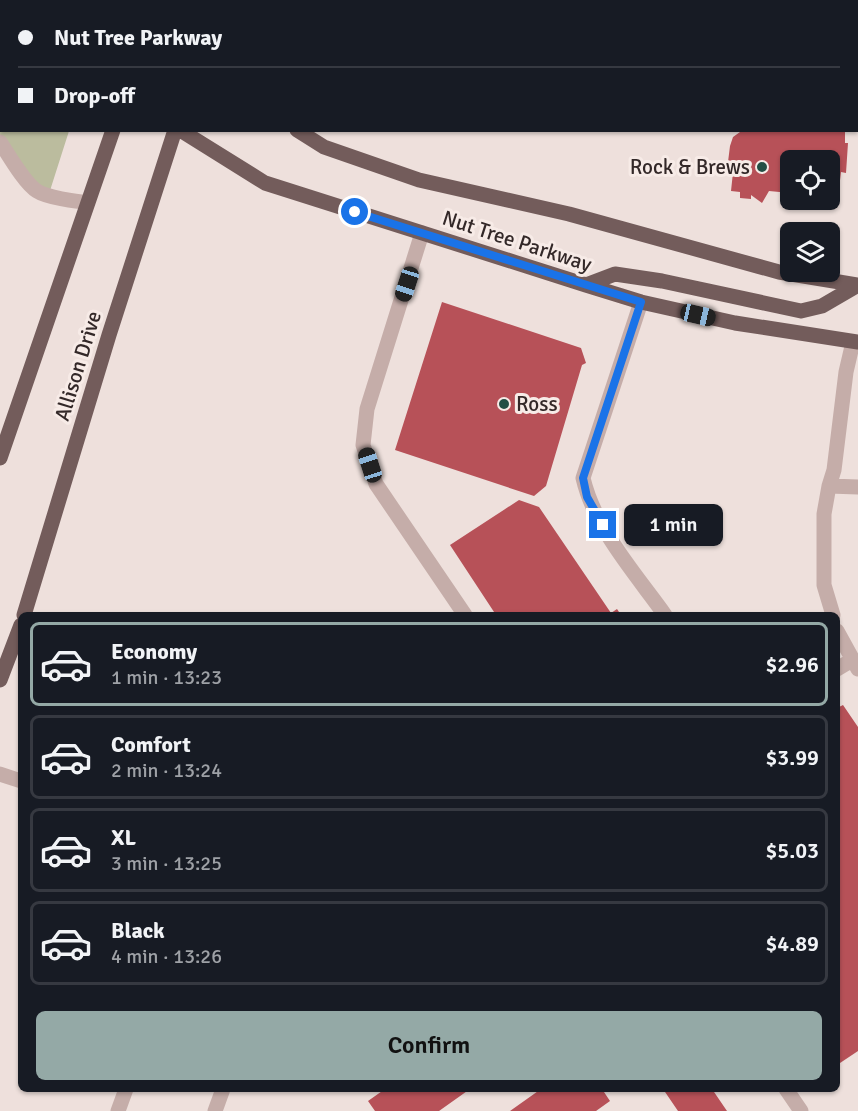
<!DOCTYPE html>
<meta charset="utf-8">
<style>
:root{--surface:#171b24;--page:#20242c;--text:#f1f3f6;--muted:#9ea1a6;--line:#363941;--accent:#94a9a6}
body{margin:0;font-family:Signika,sans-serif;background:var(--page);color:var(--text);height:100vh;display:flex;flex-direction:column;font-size:22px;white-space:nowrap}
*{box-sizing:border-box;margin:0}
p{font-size:20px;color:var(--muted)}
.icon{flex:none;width:33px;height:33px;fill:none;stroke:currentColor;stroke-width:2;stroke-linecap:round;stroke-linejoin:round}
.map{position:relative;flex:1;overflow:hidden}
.details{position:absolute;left:18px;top:612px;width:822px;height:480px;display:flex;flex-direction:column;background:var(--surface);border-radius:9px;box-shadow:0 2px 4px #0004}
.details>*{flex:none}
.top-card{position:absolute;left:0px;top:0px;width:858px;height:132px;box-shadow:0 2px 4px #0004;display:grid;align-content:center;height:132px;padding:0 18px;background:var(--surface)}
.tools{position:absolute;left:780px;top:150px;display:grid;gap:12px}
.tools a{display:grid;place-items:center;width:60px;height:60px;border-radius:9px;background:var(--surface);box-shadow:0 2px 4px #0004;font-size:30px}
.end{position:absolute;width:27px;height:27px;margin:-14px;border:8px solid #1a73e8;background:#fff;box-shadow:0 0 0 3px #fff}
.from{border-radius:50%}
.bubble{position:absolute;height:42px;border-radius:9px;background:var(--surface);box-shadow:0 2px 4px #0004;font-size:20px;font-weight:600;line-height:42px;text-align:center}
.car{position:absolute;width:18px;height:36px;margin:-18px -9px;border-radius:8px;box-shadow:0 0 4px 2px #0007;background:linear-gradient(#222 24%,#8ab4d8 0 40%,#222 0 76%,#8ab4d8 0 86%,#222 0)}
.top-card b{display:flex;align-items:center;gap:21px;height:57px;font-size:22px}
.top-card b+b{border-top:2px solid var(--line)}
.top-card i{width:15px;height:15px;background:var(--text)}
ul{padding:10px 0 0;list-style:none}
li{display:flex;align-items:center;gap:18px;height:84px;margin:0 12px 9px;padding:0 6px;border:3px solid var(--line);border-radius:9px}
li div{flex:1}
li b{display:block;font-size:22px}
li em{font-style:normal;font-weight:600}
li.current{border-color:var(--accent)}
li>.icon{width:54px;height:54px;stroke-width:1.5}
.cta{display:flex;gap:12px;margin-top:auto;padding:12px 18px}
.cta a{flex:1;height:69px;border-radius:9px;background:var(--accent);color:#111;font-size:24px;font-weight:600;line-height:69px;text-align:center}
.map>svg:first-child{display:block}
.green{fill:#bbbc9e}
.building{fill:#b75158}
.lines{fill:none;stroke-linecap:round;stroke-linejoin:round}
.minor{stroke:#c5ada9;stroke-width:15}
.major{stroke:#735c5b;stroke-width:15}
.highway{stroke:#534040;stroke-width:18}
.route{stroke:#1a73e8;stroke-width:8}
.poi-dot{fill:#234f45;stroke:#f7ebe7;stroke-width:2}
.labels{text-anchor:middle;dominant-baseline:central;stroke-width:6;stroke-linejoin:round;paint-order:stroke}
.poi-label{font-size:21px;fill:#332828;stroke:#f7ebe7;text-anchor:end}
.street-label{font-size:21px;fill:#332828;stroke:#f7ebe7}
</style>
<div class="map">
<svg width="858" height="1111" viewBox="0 0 858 1111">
<rect width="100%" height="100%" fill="#eee0dc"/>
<path class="green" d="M0 17 2 130 69 131 47 200 0 154Z"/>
<path class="building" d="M845 130V143H848L846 173 841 172 838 197H834L833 202 830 201V160H790V193L769 191 762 203 751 195V199L740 198V192L731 191 734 163 728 162 730 146 733 137 740 132Z
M442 302 581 348 586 363 582 365 546 486 534 496 395 450Z
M519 500 539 507 611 613 617 609 621 615H496L450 545Z
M843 705 858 727V1051L837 1065V708Z
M385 1089H470L439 1111H375L368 1101Z
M541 1089H602L610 1101 596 1111H510Z
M663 1089H712L727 1111H678Z"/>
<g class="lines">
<path class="minor" d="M348 2 349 0
M0 142C8 154 25 184 37 191 46 197 76 202 87 202
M422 233 367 409 363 445 376 484 465 615
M641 302 583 478C595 529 635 573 665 615
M829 486 858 487
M833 615 824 585V514L829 486 834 470 846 372 853 342
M837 631 858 669
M837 669 852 660
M0 774 21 781
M786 1089 801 1111
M118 1111 126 1089
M215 1111 223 1089"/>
<path class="major" d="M157 2 158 0
M216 2 217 0
M180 130 265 183 586 285 641 302 735 323 858 342
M297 130 324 147 419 180 569 214 779 272 858 285
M586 285 615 274 662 281 801 311 822 306 858 285
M0 458 113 130
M24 615 109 335 175 130
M0 680 21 625"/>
<path class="highway" d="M15 0 17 2"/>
</g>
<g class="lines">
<path class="route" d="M355 212 641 302 583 478 587 497 603 525"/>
</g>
<g class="poi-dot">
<circle cx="762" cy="167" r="6"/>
<circle cx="504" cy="404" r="6"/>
</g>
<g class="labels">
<g class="poi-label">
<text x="750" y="167">Rock &amp; Brews</text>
<text x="516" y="404" text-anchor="start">Ross</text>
</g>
<g class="street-label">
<text transform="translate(517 241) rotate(18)">Nut Tree Parkway</text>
<text transform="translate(78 366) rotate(-73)">Allison Drive</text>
</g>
</g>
</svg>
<div class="tools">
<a><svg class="icon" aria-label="locate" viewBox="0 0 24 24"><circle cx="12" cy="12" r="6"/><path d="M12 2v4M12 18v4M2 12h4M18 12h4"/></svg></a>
<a><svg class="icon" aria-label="layers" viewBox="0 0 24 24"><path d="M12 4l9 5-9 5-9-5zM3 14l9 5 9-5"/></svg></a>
</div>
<i class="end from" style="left:355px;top:212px"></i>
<i class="end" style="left:603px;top:525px"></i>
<div class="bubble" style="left:624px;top:504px;width:99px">1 min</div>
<i class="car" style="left:407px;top:284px;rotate:198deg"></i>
<i class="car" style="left:698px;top:315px;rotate:103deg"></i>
<i class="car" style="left:370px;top:465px;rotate:342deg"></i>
<div class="top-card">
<b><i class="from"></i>Nut Tree Parkway</b>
<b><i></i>Drop-off</b>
</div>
<section class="details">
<ul>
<li class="current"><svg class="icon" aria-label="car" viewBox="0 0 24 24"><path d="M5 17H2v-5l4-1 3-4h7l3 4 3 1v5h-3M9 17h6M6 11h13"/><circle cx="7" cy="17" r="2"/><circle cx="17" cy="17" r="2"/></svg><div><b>Economy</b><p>1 min · 13:23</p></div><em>$2.96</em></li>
<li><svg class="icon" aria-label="car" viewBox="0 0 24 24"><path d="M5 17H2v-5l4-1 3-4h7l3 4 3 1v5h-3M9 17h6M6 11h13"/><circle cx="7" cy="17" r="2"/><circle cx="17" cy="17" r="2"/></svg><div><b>Comfort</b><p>2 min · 13:24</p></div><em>$3.99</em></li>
<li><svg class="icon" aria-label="car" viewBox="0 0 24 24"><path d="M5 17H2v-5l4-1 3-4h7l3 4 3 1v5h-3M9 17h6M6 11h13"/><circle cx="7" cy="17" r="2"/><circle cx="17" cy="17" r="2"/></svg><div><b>XL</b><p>3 min · 13:25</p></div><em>$5.03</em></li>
<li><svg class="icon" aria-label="car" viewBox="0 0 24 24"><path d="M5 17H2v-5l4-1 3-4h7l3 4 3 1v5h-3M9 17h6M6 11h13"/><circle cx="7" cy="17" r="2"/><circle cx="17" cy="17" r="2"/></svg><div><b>Black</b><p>4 min · 13:26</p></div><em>$4.89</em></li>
</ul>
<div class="cta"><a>Confirm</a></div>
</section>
</div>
